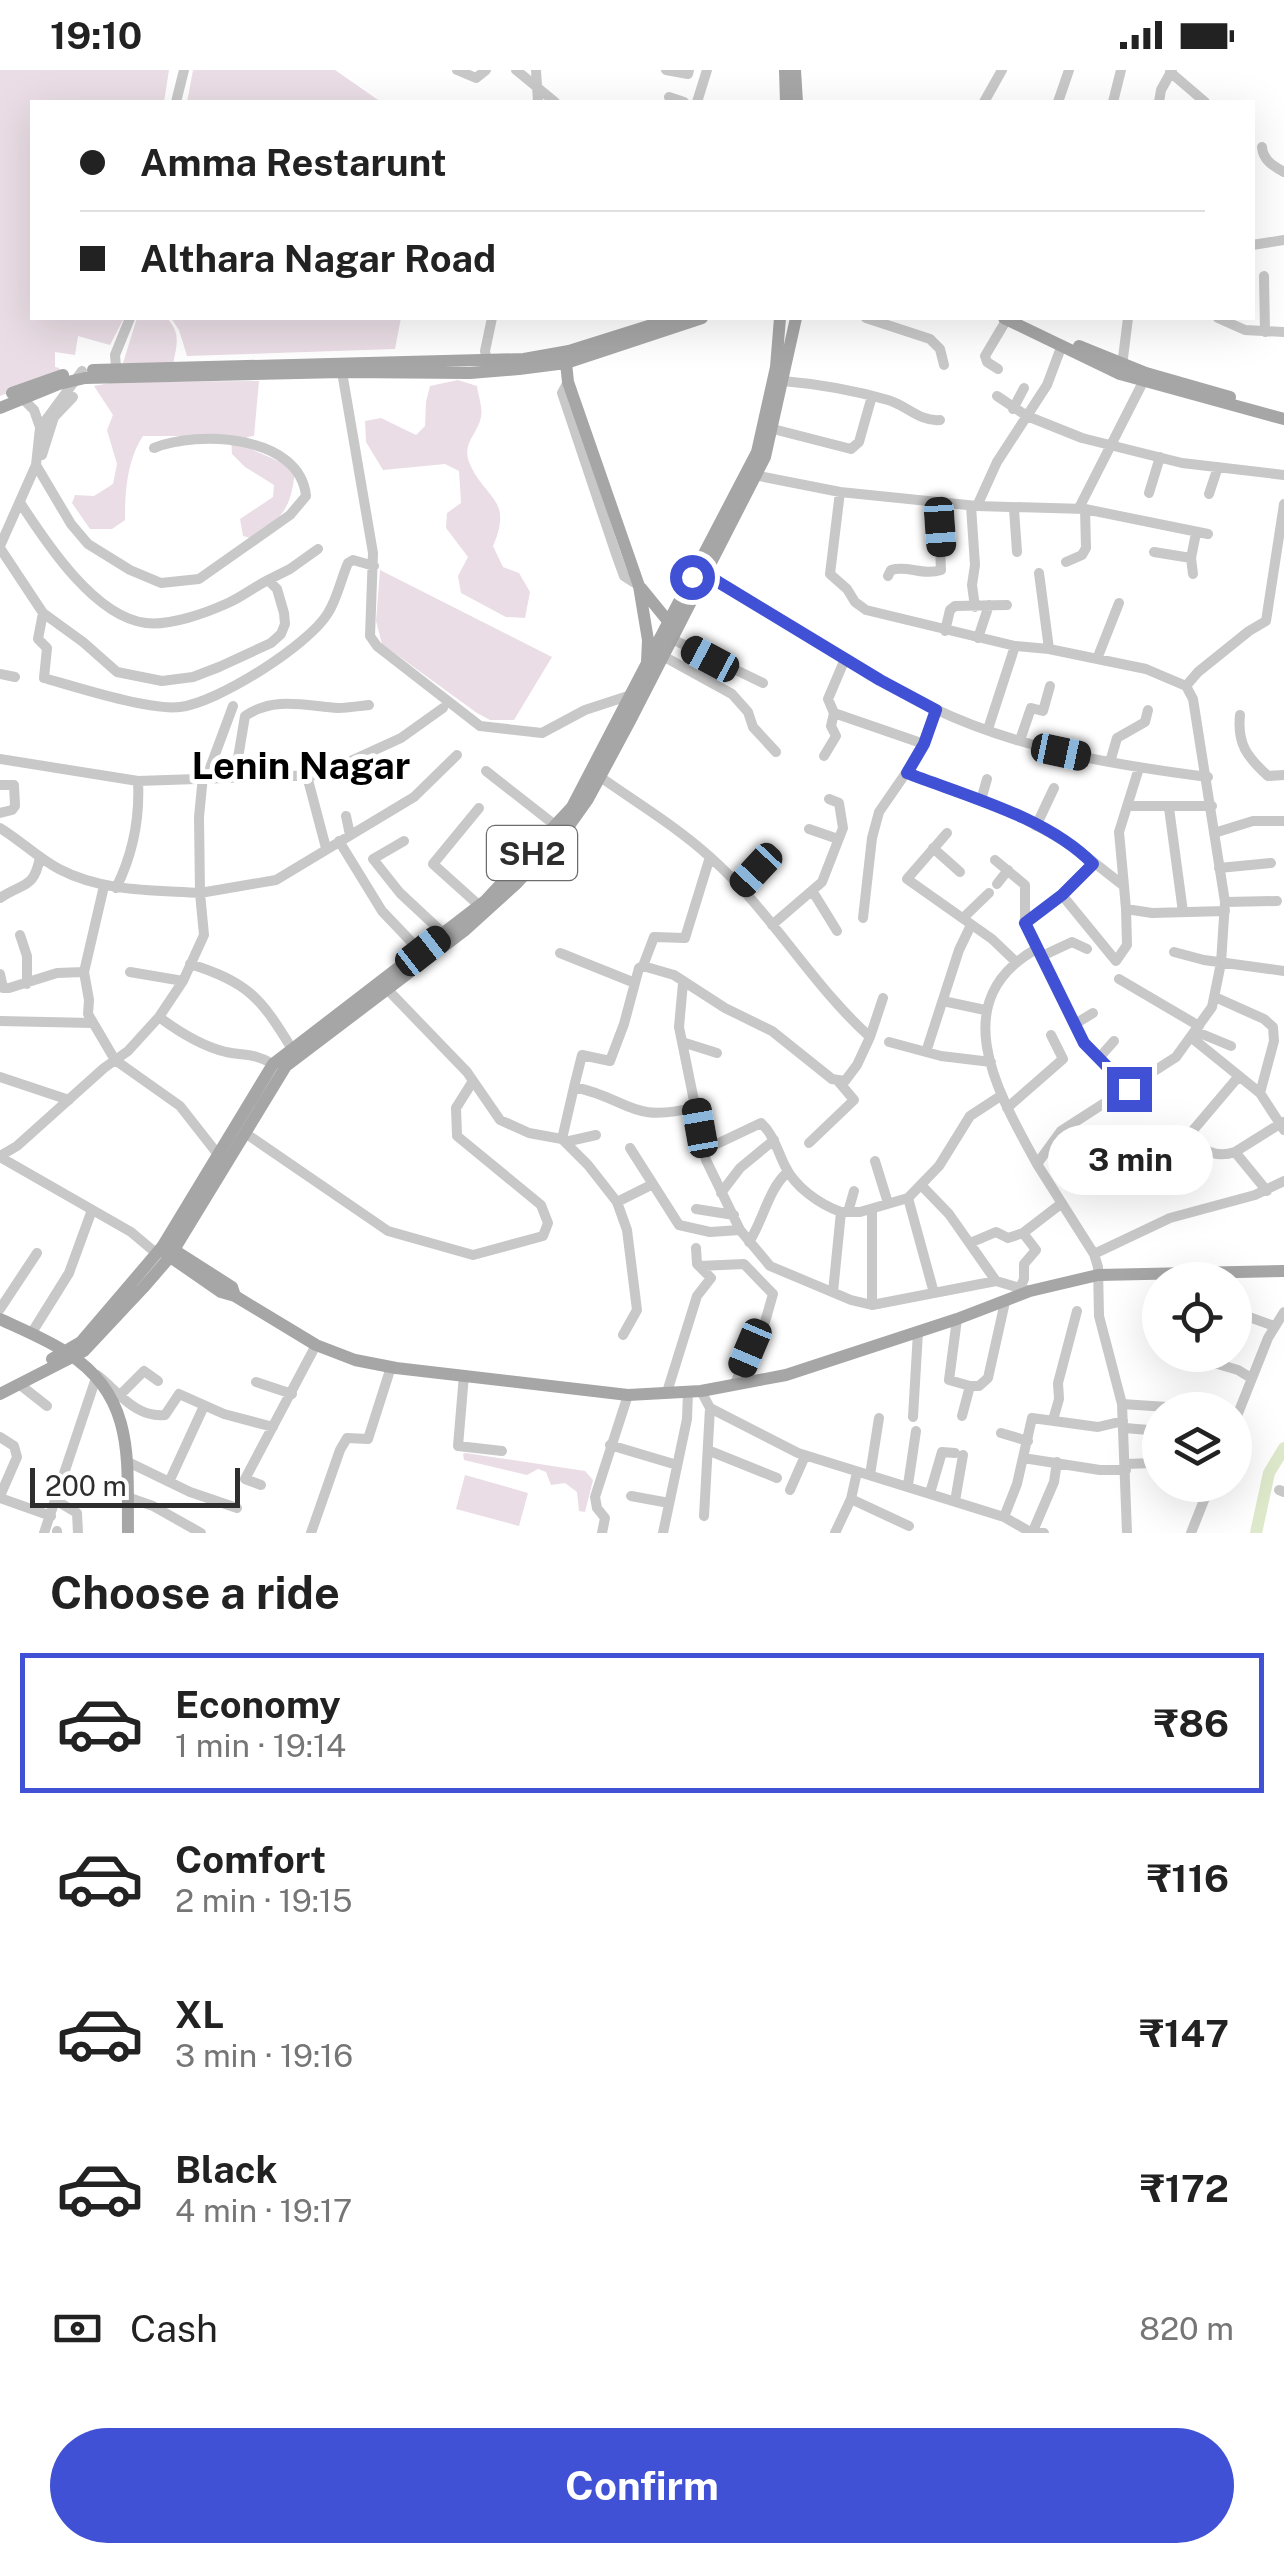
<!DOCTYPE html>
<meta charset="utf-8">
<style>
:root{--surface:#fff;--page:#f6f6f6;--text:#222;--muted:#767676;--line:#e0e0e0;--accent:#4051d5}
body{margin:0;font-family:"Public Sans",sans-serif;background:var(--page);color:var(--text);height:100vh;display:flex;flex-direction:column;font-size:38px;white-space:nowrap}
*{box-sizing:border-box;margin:0}
p{font-size:32px;color:var(--muted)}
.icon{flex:none;width:55px;height:55px;fill:none;stroke:currentColor;stroke-width:2;stroke-linecap:round;stroke-linejoin:round}
.map{position:relative;height:1463px;overflow:hidden}
.side{display:flex;flex-direction:column;background:var(--surface);flex:1}
.side>*{flex:none}
.banner{position:absolute;left:30px;top:30px;width:1225px;height:220px;border-radius:0px;box-shadow:0 10px 40px #0002;display:grid;align-content:center;height:220px;padding:0 50px;background:var(--surface)}
.buttons{position:absolute;left:1142px;top:1192px;display:grid;gap:20px}
.buttons a{display:grid;place-items:center;width:110px;height:110px;border-radius:50%;background:var(--surface);box-shadow:0 10px 40px #0002;font-size:50px}
.scale{position:absolute;left:30px;bottom:25px;width:210px;box-sizing:border-box;padding-left:10px;border:5px solid #2e2e2e;border-top:0;font-size:28px;line-height:35px;white-space:nowrap;color:#2e2e2e;-webkit-text-stroke:8px #fff;paint-order:stroke}
.end{position:absolute;width:45px;height:45px;margin:-22px;border:12px solid #4051d5;background:#fff;box-shadow:0 0 0 5px #fff}
.from{border-radius:50%}
.bubble{position:absolute;height:70px;border-radius:35px;background:var(--surface);box-shadow:0 10px 40px #0002;font-size:32px;font-weight:700;line-height:70px;text-align:center}
.car{position:absolute;width:30px;height:60px;margin:-30px -15px;border-radius:12px;box-shadow:0 0 8px 2px #0007;background:linear-gradient(#222 24%,#8ab4d8 0 40%,#222 0 76%,#8ab4d8 0 86%,#222 0)}
.banner b{display:flex;align-items:center;gap:35px;height:95px;font-size:38px}
.banner b+b{border-top:2px solid var(--line)}
.banner i{width:25px;height:25px;background:var(--text)}
ul{padding:0;list-style:none}
li{display:flex;align-items:center;gap:30px;height:140px;margin:0 20px 15px;padding:0 30px;border:5px solid transparent;border-radius:0px}
li div{flex:1}
li b{display:block;font-size:38px}
li em{font-style:normal;font-weight:700}
li.selected{border-color:var(--accent)}
li>.icon{width:90px;height:90px;stroke-width:1.5}
h2{padding:0 50px;font-size:45px;line-height:120px}
.pay{display:flex;align-items:center;gap:25px;height:110px;padding:0 50px;font-size:38px}
.pay p{margin-inline-start:auto}
.cta{display:flex;gap:20px;margin-top:auto;padding:20px 50px}
.cta a{flex:1;height:115px;border-radius:60px;background:var(--accent);color:#fff;font-size:40px;font-weight:700;line-height:115px;text-align:center}
.status{display:flex;justify-content:space-between;align-items:center;height:70px;padding:0 50px;background:var(--surface);direction:ltr}
.status svg{height:28px;fill:currentColor}
.map>svg:first-child{display:block}
.green{fill:#eadde5}
.lines{fill:none;stroke-linecap:round;stroke-linejoin:round}
.river{stroke:#dee8cb;stroke-width:12}
.minor{stroke:#c8c8c8;stroke-width:10}
.major{stroke:#a6a6a6;stroke-width:12}
.route{stroke:#4051d5;stroke-width:12}
.labels{text-anchor:middle;dominant-baseline:central;stroke-width:10;stroke-linejoin:round;paint-order:stroke}
.shield{fill:#fff;stroke:#6d6d6d;stroke-width:2.5}
.shield-label{font-size:32px;font-weight:bold;fill:#2e2e2e}
.neighbourhood-label{font-size:38px;font-weight:bold;fill:#000;stroke:#fff}
</style>
<div class="status"><b>19:10</b><svg viewBox="0 0 49 12"><path d="M0 12V9h3v3zM5 12V6h3v6zM10 12V3h3v9zM15 12V0h3v12zM26 1h20v11H26zM47 4h2v5h-2z"/></svg></div>
<div class="map">
<svg width="1284" height="1463" viewBox="0 0 1284 1463">
<rect width="100%" height="100%" fill="#fff"/>
<path class="green" d="M0 0H169L164 32H32V248H124L110 275 78 266 75 285 55 282V297L59 298 61 303 0 326Z
M193 0H335L381 32H187Z
M137 248H167C181 263 177 275 173 294L123 293Z
M171 248H401L395 279 187 286 179 260Z
M458 310 477 316C478 325 483 338 481 347 478 364 462 372 469 392 484 429 514 428 493 476L503 497 519 503 530 522 525 548 506 547 461 523 458 506 468 487 446 458 447 443 461 433 459 401 445 394 383 400 366 372 365 351 381 348 416 365 425 356 426 332 430 316Z
M259 311 254 366 247 367 253 380 283 393 295 402C290 441 283 447 251 468L243 466 240 449 273 427 274 415 245 397 232 384 231 366H143C127 390 125 422 125 450L112 459H90L72 433 75 425 94 426 113 414 117 394 107 360 113 345 94 316 115 312Z
M380 500 552 587 514 650H490L477 643 382 574 376 551Z
M466 1383 585 1401 593 1410 585 1442 579 1441 577 1422 565 1413 551 1415 546 1402 538 1399 527 1405 464 1390 463 1384Z
M465 1405 528 1423 519 1456 456 1439Z"/>
<g class="lines">
<path class="river" d="M1256 1463 1269 1403 1284 1378"/>
<path class="minor" d="M457 0 476 8 486 0
M516 0 555 32
M536 0 538 32
M666 0 688 4 689 0
M1170 2 1205 32
M669 27 684 32
M176 32 184 0
M697 32 707 0
M984 32 1002 0
M1058 32 1069 0
M1113 32 1121 0
M1159 32 1161 20 1172 0
M1262 77C1263 90 1273 96 1284 102
M1252 175 1284 170
M1264 206 1265 262
M866 248 930 269 940 279 944 295
M1218 248 1245 260 1284 262
M487 291 485 281 492 248
M1122 296 1128 248
M116 297 115 285 130 248
M998 299 987 292 985 286 1007 249
M342 302 373 483 370 566 377 576 480 656 542 663 585 640 631 625
M783 311C818 314 853 320 888 330 906 335 920 352 940 350
M568 312 562 323 616 484 624 506 638 515
M997 326 1027 346 1082 368 1182 393 1284 405
M22 328 34 340 40 357
M1013 339 1024 318
M773 359 851 379 859 372 872 326
M42 385 54 347 73 327
M36 395 71 454 88 474 130 500 161 513 199 509 290 445 306 426C300 365 198 360 154 378
M749 404 840 422 977 436 1085 439 1208 464
M840 422 830 504 847 519 855 532 866 540 1015 576 1049 579 1146 599 1186 616 1193 629 1225 832 1221 893 1212 937 1176 987 1061 1061 1037 1094 1094 1184 1098 1197 1099 1246 1122 1334 1127 1463
M1149 423 1160 387
M1209 424 1218 397
M971 436 975 495 972 515 975 537
M977 436 997 392 1047 315 1062 275
M1079 438 1143 312
M1014 439 1017 482
M0 476 36 395 40 358 82 301
M0 478 43 543 83 572 117 602 162 611 193 607 219 597 271 573 281 564 285 554 284 543 277 519 268 510C254 517 242 527 228 533 206 543 170 556 146 553 95 547 47 474 21 434
M1154 482 1191 488
M1066 492 1082 485 1086 478 1085 439
M701 501C779 545 852 599 933 638 1018 679 1114 695 1208 707
M1039 503 1049 579
M1193 504 1191 488 1196 463
M888 506 891 500C908 495 923 506 941 500L938 432
M268 510 290 499 318 479
M43 543 38 569 47 578 44 608C76 617 150 641 180 637 217 633 309 575 328 543 337 529 341 509 348 493L353 490 374 496
M945 561 950 540 955 536 1007 535
M978 568 989 535
M672 569 763 613
M663 586 732 624 748 642 753 657 776 682
M845 589 828 629 834 643 924 674
M1097 589 1119 533
M0 604 15 607
M1186 616 1198 602 1249 561 1266 551 1284 434
M1240 645C1237 674 1247 687 1268 706L1284 705
M988 659 1015 576
M1020 670 1031 638 1043 641 1050 616
M824 686 836 666 831 656 834 643
M0 689 138 711 320 705 401 668 443 638
M1110 692 1117 668 1145 652 1148 640
M486 701 560 759
M907 703 1013 743 1069 773 1124 816 1126 839 1152 843 1225 841
M596 704C634 731 676 756 710 787 770 840 810 913 870 967L857 995 845 1011 832 1009 772 961 725 938 674 905 643 896 654 867 685 868 710 787
M203 706 199 747 200 823 276 810 414 727 457 685
M207 706 233 636
M235 706 245 646C274 626 306 636 338 638 348 638 359 636 369 635
M307 706 326 778
M0 715H14L15 736 12 740 0 743
M981 730 987 709
M1127 736H1212
M479 738 433 794 482 838
M1169 738 1183 842
M346 746 350 765
M1036 756 1054 718
M0 758C20 770 38 788 59 799 103 822 152 820 200 823L204 865 183 911 159 947 128 981 104 998 17 1076 0 1086
M809 759 838 769
M947 763 907 809 992 869 1015 891
M1214 763 1253 751H1284
M339 771 382 841 421 882
M404 771 373 789 400 823 444 864
M933 778 960 802
M995 790 1025 815V853L1038 878
M1219 798 1271 793
M997 814 1008 800
M104 816 84 902 89 930 88 944 115 990 180 1036 220 1087
M1124 816 1119 762 1139 698
M116 818C133 784 140 749 138 711
M739 818 772 783
M813 822 837 861
M1062 825 1116 891 1127 875 1126 839
M0 828C24 812 34 819 40 787
M1225 832 1277 831
M863 848 872 768 879 742 919 684 936 640
M963 848 989 823
M1025 853 1062 825 1093 793
M772 855 822 812 843 758 839 733 829 729
M20 865 27 886V914
M1174 882 1204 890 1284 901
M560 883 635 913
M1042 886 1072 872 1087 879
M190 894C248 912 261 928 292 979
M130 902 183 911
M0 904 3 918H9L57 903 84 902
M1119 909 1199 956
M683 913 679 957 706 1090 740 1160 770 1196 851 1230 872 1235 996 1211 1030 1221
M388 920 467 1002 500 1050 529 1063 562 1069 588 1095 617 1132 653 1114
M1215 927 1264 949 1273 957 1274 971 1260 1023
M943 931 985 940
M159 947C179 962 201 976 226 982 246 986 254 983 273 994
M0 951 92 953
M1075 954 1093 943
M1197 962 1231 976
M870 967 883 928
M1192 968 1260 1023 1284 1060
M682 972 717 983
M889 972 941 986 991 992
M926 982 959 880 971 855
M1099 988 1114 971
M0 1007 69 1030
M574 1017 582 985 610 991 624 954 639 898 643 896
M1007 1038 1063 989 1051 965
M245 1063 388 1161 473 1185 543 1166 548 1153 541 1135 457 1066 456 1038 473 1011
M562 1069 574 1017C631 1029 629 1054 696 1037
M565 1072 596 1065
M809 1073 854 1030 838 1011
M630 1078 679 1155 710 1162 740 1160
M704 1080 761 1053C774 1065 777 1080 785 1096 795 1117 819 1134 841 1142
M1235 1082C1214 1089 1204 1080 1189 1065L1239 1006
M0 1087 131 1162 156 1183
M875 1091 888 1133
M1037 1094C998 1023 943 930 1038 878L1084 973 1129 1019
M922 1116 949 1144 996 1211
M1267 1121 1235 1082 1283 1052
M721 1123 740 1098 774 1070
M908 1128 934 1223
M617 1132 627 1160 637 1240 623 1265
M696 1139 734 1145
M872 1139V1235
M848 1142 854 1121
M749 1172C763 1151 769 1117 788 1102
M970 1173 996 1162 1008 1168 1023 1163 1062 1133
M1094 1184 1170 1148 1255 1125 1284 1111
M699 1196 744 1194 773 1224 765 1252 734 1315
M1020 1218 1024 1209V1194L1036 1180 1023 1163
M833 1222 841 1142H860L908 1128 939 1096 970 1046 1002 1025
M0 1239 37 1183
M1235 1242 1274 1256
M957 1249 949 1310 970 1316
M31 1264 69 1203 92 1140
M1211 1292 1238 1300 1251 1308
M464 1305 458 1376 502 1381
M256 1312 292 1324
M19 1314 47 1336
M701 1321 710 1338 798 1383 1004 1447 1032 1463
M667 1322 697 1226 711 1208 697 1194 696 1178
M119 1326 144 1301 158 1311
M1122 1334 1182 1338
M962 1346 970 1316H979L988 1308 1005 1232
M913 1347 918 1262
M1053 1350 1059 1329 1058 1313 1077 1241
M1235 1351 1268 1268 1284 1242
M1125 1358 1160 1361
M1001 1363 1028 1371
M0 1367 14 1376 17 1387 0 1426
M610 1375 677 1395
M710 1381 777 1408
M1023 1388 1100 1400H1126
M126 1391 190 1422 237 1438
M1126 1394 1153 1393
M870 1405 879 1348
M169 1412 204 1336
M261 1415 245 1409 316 1275
M908 1415 916 1361
M790 1420 805 1386
M1279 1420 1284 1422
M930 1423 942 1382 955 1383
M631 1426 669 1433
M127 1427 153 1436 201 1463
M0 1428 51 1446
M851 1429 909 1456
M57 1431 77 1443 78 1463
M955 1431 963 1385
M704 1446 710 1338
M1004 1447 1017 1414 1032 1348 1098 1357 1123 1351
M44 1463 97 1305C119 1322 135 1348 165 1345L179 1324 224 1344 273 1357
M57 1463V1461
M311 1463 340 1380 347 1368 368 1369 391 1297
M602 1463 605 1448 597 1438 595 1427 628 1325
M663 1463 687 1349 688 1322
M835 1463 851 1429 857 1402
M1044 1463 1033 1461 1054 1412 1057 1392
M1191 1463 1210 1415"/>
<path class="major" d="M785 0 786 32
M795 0 797 32
M1004 248 1120 304 1284 349
M1079 276 1146 303 1230 327
M566 293 568 312 639 516 648 570 647 592
M93 300 524 289 569 281 674 248
M12 323 63 305
M0 338 59 314 85 308 342 302 470 303 519 299 566 293 702 248
M641 518 672 556
M171 1178 232 1217 235 1226
M166 1184 221 1222 235 1226 316 1275 355 1290 396 1298 628 1325 701 1321 786 1305 957 1249 1030 1221 1098 1205 1284 1201
M0 1249C23 1260 48 1270 69 1284 136 1328 127 1391 128 1463
M52 1289 81 1272 162 1177 273 994 485 831 572 737 757 382 776 297 780 248
M0 1324 84 1281 143 1218 169 1188 286 996 464 861 517 813 566 760 588 729 630 651 765 387 796 248"/>
</g>
<g class="lines">
<path class="route" d="M692 507 696 499 705 504 880 610 936 640 924 674 907 703C966 726 1047 747 1093 794L1062 825 1025 853 1084 973 1129 1019"/>
</g>
<g class="labels">
<rect class="shield" x="487" y="756" width="90" height="54" rx="8"/>
<g class="shield-label">
<text x="532" y="783">SH2</text>
</g>
<g class="neighbourhood-label">
<text x="301" y="695">Lenin Nagar</text>
</g>
</g>
</svg>
<div class="buttons">
<a><svg class="icon" aria-label="locate" viewBox="0 0 24 24"><circle cx="12" cy="12" r="6"/><path d="M12 2v4M12 18v4M2 12h4M18 12h4"/></svg></a>
<a><svg class="icon" aria-label="layers" viewBox="0 0 24 24"><path d="M12 4l9 5-9 5-9-5zM3 14l9 5 9-5"/></svg></a>
</div>
<div class="scale">200 m</div>
<i class="end from" style="left:692px;top:507px"></i>
<i class="end" style="left:1129px;top:1019px"></i>
<div class="bubble" style="left:1048px;top:1055px;width:165px">3 min</div>
<i class="car" style="left:940px;top:457px;rotate:176deg"></i>
<i class="car" style="left:710px;top:589px;rotate:298deg"></i>
<i class="car" style="left:1061px;top:682px;rotate:102deg"></i>
<i class="car" style="left:756px;top:800px;rotate:223deg"></i>
<i class="car" style="left:423px;top:881px;rotate:52deg"></i>
<i class="car" style="left:700px;top:1058px;rotate:350deg"></i>
<i class="car" style="left:750px;top:1278px;rotate:203deg"></i>
<div class="banner">
<b><i class="from"></i>Amma Restarunt</b>
<b><i></i>Althara Nagar Road</b>
</div>
</div>
<section class="side">
<h2>Choose a ride</h2>
<ul>
<li class="selected"><svg class="icon" aria-label="car" viewBox="0 0 24 24"><path d="M5 17H2v-5l4-1 3-4h7l3 4 3 1v5h-3M9 17h6M6 11h13"/><circle cx="7" cy="17" r="2"/><circle cx="17" cy="17" r="2"/></svg><div><b>Economy</b><p>1 min · 19:14</p></div><em>₹86</em></li>
<li><svg class="icon" aria-label="car" viewBox="0 0 24 24"><path d="M5 17H2v-5l4-1 3-4h7l3 4 3 1v5h-3M9 17h6M6 11h13"/><circle cx="7" cy="17" r="2"/><circle cx="17" cy="17" r="2"/></svg><div><b>Comfort</b><p>2 min · 19:15</p></div><em>₹116</em></li>
<li><svg class="icon" aria-label="car" viewBox="0 0 24 24"><path d="M5 17H2v-5l4-1 3-4h7l3 4 3 1v5h-3M9 17h6M6 11h13"/><circle cx="7" cy="17" r="2"/><circle cx="17" cy="17" r="2"/></svg><div><b>XL</b><p>3 min · 19:16</p></div><em>₹147</em></li>
<li><svg class="icon" aria-label="car" viewBox="0 0 24 24"><path d="M5 17H2v-5l4-1 3-4h7l3 4 3 1v5h-3M9 17h6M6 11h13"/><circle cx="7" cy="17" r="2"/><circle cx="17" cy="17" r="2"/></svg><div><b>Black</b><p>4 min · 19:17</p></div><em>₹172</em></li>
</ul>
<div class="pay"><svg class="icon" aria-label="cash" viewBox="0 0 24 24"><path d="M3 7h18v10H3z"/><circle cx="12" cy="12" r="2"/></svg>Cash<p>820 m</p></div>
<div class="cta"><a>Confirm</a></div>
</section>
